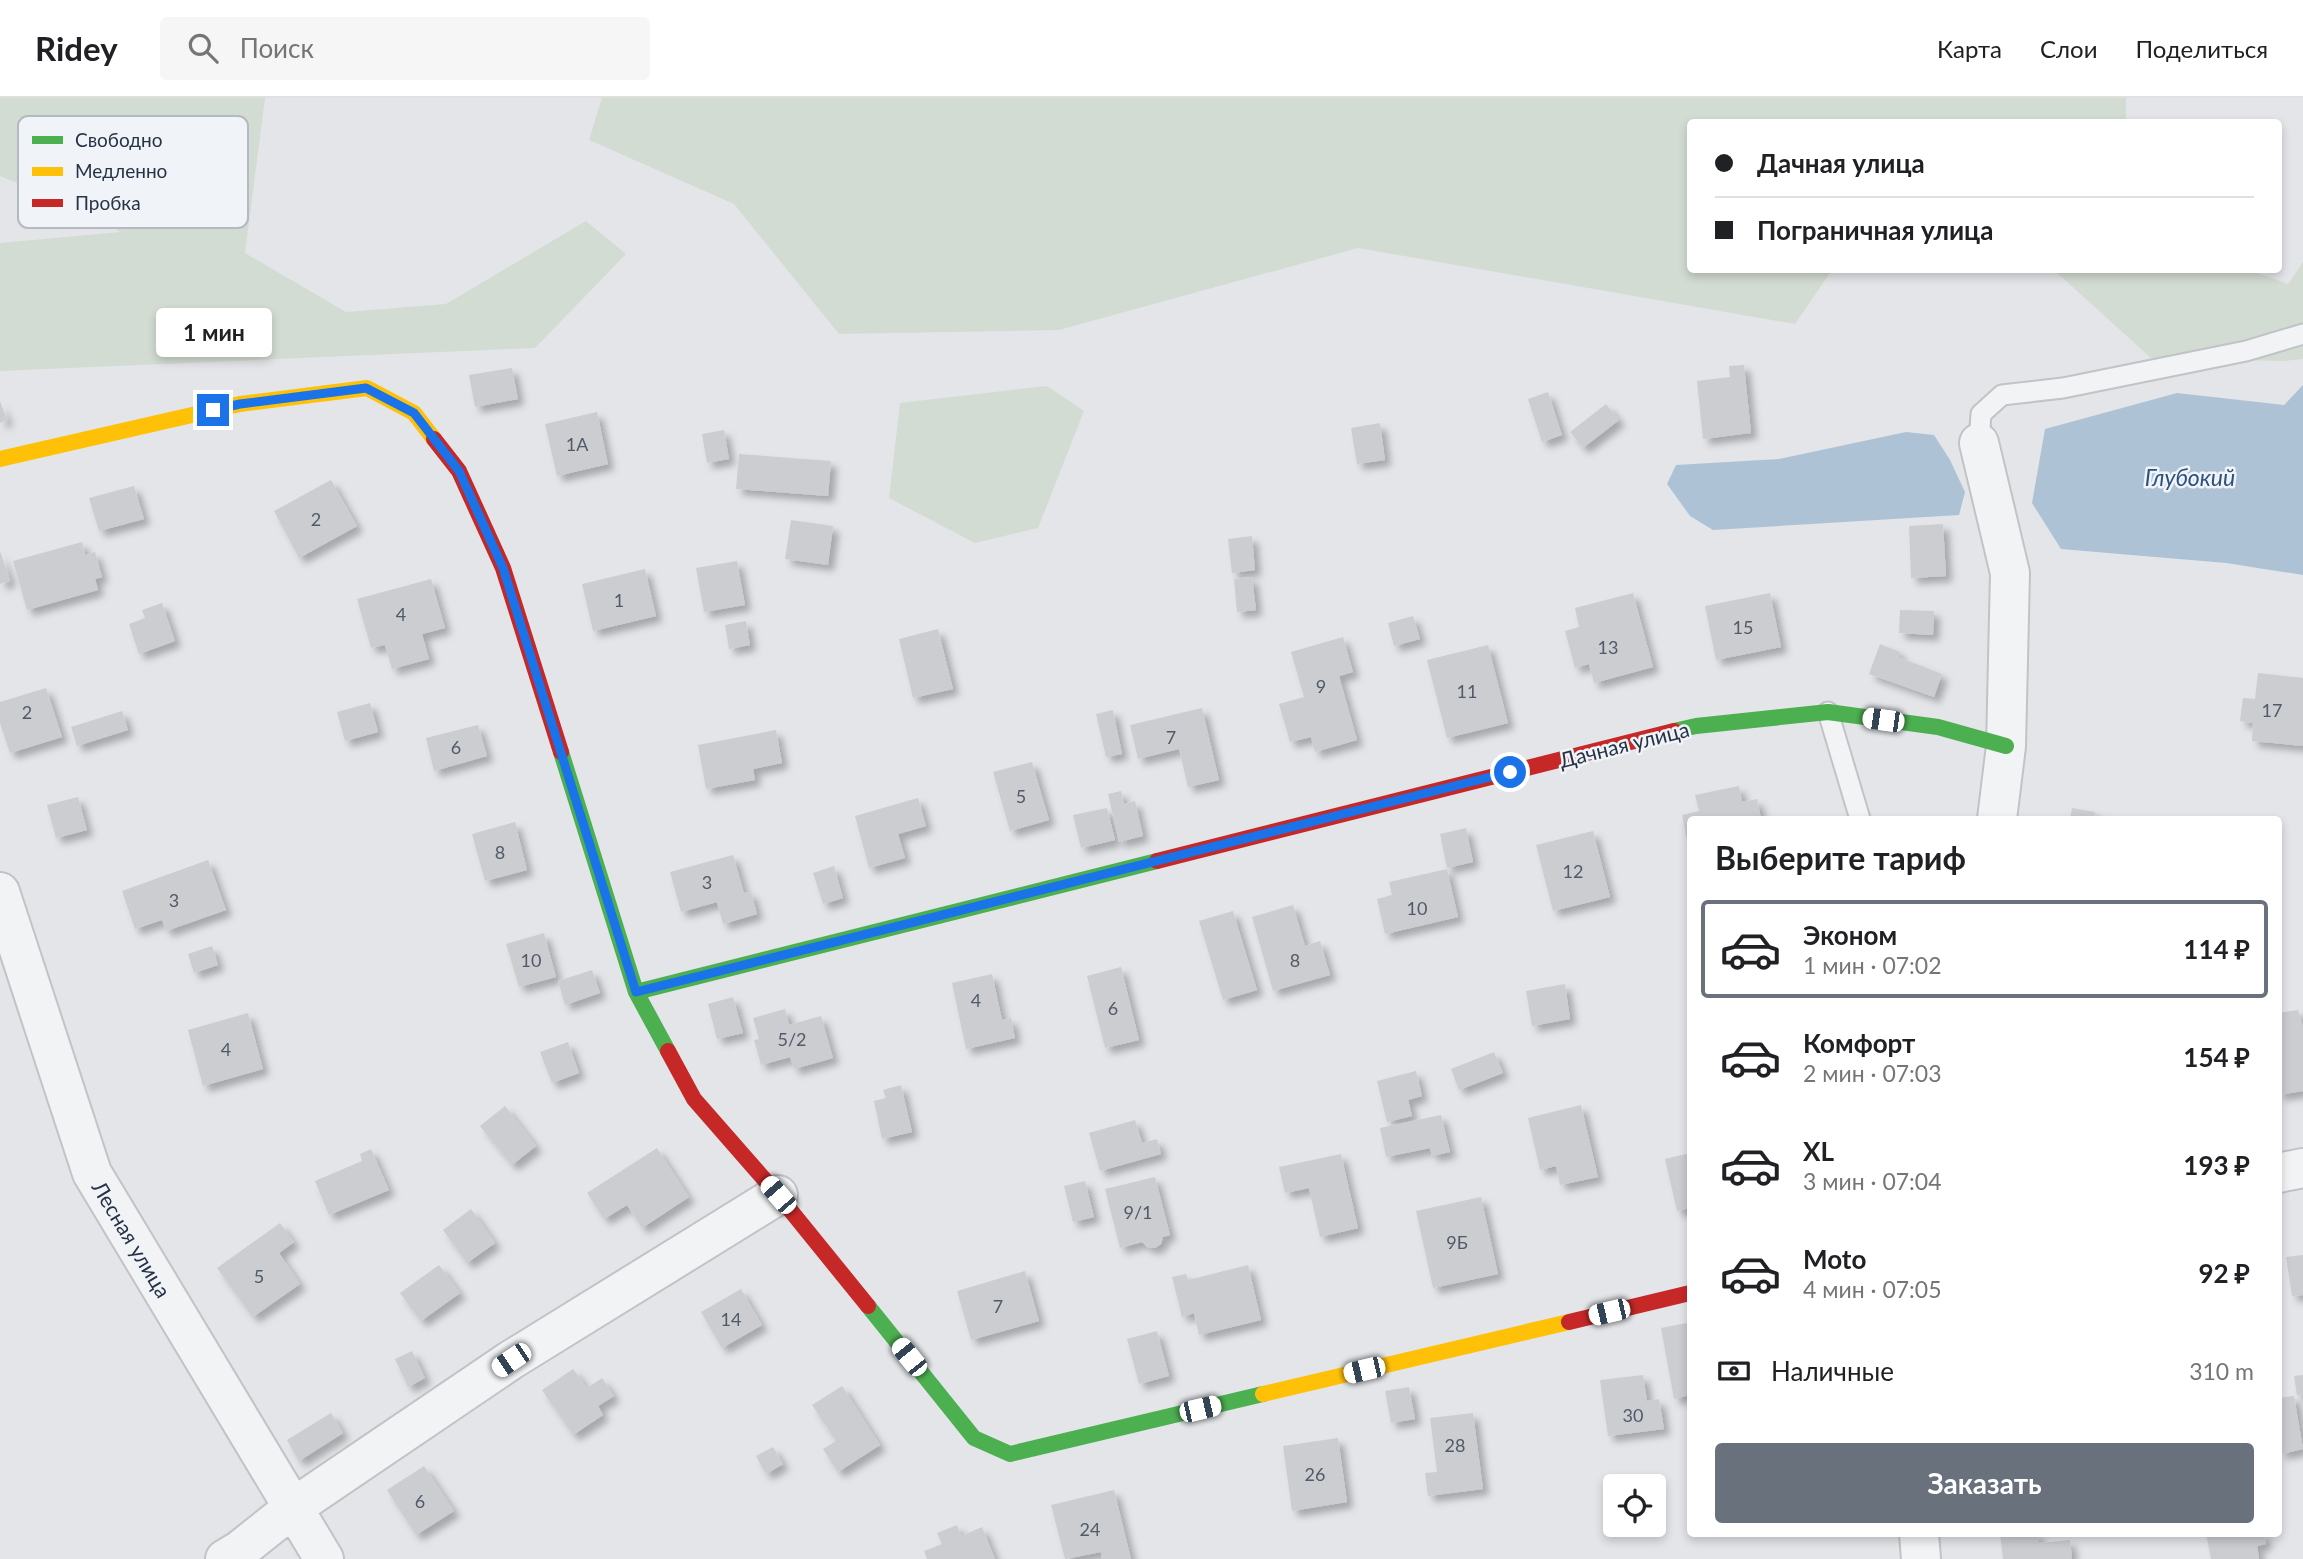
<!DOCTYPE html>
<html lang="ru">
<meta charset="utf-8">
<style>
:root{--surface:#fff;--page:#f6f6f6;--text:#202124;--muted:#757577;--line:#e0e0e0;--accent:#69717d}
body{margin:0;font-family:Lato,sans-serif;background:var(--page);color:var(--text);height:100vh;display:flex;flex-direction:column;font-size:26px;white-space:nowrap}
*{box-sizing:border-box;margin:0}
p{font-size:23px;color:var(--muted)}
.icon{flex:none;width:38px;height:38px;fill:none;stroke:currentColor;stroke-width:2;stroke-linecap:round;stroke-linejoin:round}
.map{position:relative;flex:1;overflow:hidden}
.side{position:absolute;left:1687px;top:718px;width:595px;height:721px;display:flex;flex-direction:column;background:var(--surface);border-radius:7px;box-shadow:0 4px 10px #0003}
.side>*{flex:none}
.hud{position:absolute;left:1687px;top:21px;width:595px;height:154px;border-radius:7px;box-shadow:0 4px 10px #0003;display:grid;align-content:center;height:154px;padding:0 28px;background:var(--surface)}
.fabs{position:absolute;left:1603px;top:1376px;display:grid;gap:14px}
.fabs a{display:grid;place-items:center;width:63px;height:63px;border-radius:7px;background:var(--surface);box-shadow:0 4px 10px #0003;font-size:35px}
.end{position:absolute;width:32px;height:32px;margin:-16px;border:9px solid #1a73e8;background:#fff;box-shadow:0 0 0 4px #fff}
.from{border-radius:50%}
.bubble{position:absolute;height:49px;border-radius:7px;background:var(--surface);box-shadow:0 4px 10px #0003;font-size:23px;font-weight:700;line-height:49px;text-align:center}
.car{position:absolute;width:21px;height:42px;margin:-21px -10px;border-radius:9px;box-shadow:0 0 5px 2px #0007;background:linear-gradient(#fff 24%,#345 0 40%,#fff 0 76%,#345 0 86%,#fff 0)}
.hud b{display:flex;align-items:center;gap:24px;height:66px;font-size:26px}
.hud b+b{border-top:2px solid var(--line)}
.hud i{width:18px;height:18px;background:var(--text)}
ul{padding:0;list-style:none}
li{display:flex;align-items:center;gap:21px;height:98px;margin:0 14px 10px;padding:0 14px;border:4px solid transparent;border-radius:7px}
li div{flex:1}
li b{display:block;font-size:26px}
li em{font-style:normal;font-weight:700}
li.on{border-color:var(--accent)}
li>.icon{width:63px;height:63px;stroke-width:1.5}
h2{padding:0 28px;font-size:32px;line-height:84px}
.pay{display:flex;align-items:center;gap:18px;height:77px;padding:0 28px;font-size:26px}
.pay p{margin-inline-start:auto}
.button{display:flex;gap:14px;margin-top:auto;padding:14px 28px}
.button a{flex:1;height:80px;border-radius:7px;background:var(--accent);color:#fff;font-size:28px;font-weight:700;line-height:80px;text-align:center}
header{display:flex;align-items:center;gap:42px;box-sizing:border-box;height:98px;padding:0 35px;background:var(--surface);border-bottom:2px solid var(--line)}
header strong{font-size:33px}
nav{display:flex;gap:38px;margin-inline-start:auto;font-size:24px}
.search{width:490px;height:63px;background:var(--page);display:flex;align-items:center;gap:18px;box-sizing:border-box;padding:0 24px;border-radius:7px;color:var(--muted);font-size:26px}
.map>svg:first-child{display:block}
.green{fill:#d3dcd2}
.water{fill:#aec2d6}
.building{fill:#cbcdd1;filter:url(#shadow)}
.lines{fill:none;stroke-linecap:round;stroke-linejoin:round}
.lane-casing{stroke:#c1c3c6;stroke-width:23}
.street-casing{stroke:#c1c3c6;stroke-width:42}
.lane{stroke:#f2f3f4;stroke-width:19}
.street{stroke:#f2f3f4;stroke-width:38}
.fast{stroke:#4caf50;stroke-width:16}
.slow{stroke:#ffc107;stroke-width:16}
.jam{stroke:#c62828;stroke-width:16}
.route{stroke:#1a73e8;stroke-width:9}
.labels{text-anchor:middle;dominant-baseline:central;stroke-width:5;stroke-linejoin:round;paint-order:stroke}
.number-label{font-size:18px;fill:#515a68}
.street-label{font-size:21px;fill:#273244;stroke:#f0f3f8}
.water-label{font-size:23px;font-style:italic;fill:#2c517c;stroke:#f0f3f8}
.key{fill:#f0f3f8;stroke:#b4b9c2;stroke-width:2}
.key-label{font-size:19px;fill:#273244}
</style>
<header>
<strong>Ridey</strong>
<div class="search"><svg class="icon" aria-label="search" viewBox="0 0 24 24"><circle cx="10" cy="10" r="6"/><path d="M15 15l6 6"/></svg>Поиск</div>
<nav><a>Карта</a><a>Слои</a><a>Поделиться</a></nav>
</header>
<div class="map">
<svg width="2303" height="1461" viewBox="0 0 2303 1461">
<defs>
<filter id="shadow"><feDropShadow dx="6" dy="6" stdDeviation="3.5" flood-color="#0004"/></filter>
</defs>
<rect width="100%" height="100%" fill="#e3e5e8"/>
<path class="green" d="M0 0H265L245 155 346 214 446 206 586 123 626 156 535 250 0 273V145L121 134 49 98 0 78Z
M602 0H2126V24H1690V172H1832L1795 226 1358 150 1059 232 839 236 734 106 589 42Z
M2303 164V261L2283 263 2151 260 2054 172H2250L2288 186Z
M1047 288 1084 313 1038 430 975 445 889 400 900 305Z"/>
<path class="water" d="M2303 287V477L2226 465 2061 451 2032 405 2045 331 2177 295 2284 307Z
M1906 334 1934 337 1950 362 1965 394 1959 417 1713 432 1690 418 1667 386 1676 367 1779 361Z"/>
<path class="building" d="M1744 267 1751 335 1703 341 1697 283 1730 279 1729 268Z
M512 270 518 301 475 309 469 277Z
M1548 294 1562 337 1542 344 1528 301Z
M0 303 7 322 0 325Z
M1606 306 1619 322 1583 350 1570 334Z
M597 314 608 366 557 378 545 326Z
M1380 325 1385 362 1357 366 1351 330Z
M724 332 729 361 707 365 702 336Z
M739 356 831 363 828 398 736 391Z
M331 382 357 428 299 460 274 413Z
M134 388 144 421 99 433 89 400Z
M791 422 833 428 828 467 785 461Z
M1943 426 1946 478 1911 480 1909 428Z
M1252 438 1255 472 1232 475 1228 441Z
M82 444 85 457 95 454 102 479 95 481 98 492 27 512 13 463Z
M0 453 10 483 0 486Z
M737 463 745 507 704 514 696 470Z
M645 471 656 518 593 533 582 486Z
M1252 479 1256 512 1237 514 1234 481Z
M431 481 445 530 422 536 429 561 392 571 385 547 371 550 357 501Z
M1633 495 1653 569 1594 585 1589 566 1575 570 1565 533 1579 529 1575 510Z
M1770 495 1781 549 1716 562 1705 508Z
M162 505 175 543 139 556 129 526 145 520 142 512Z
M1900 512 1934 513 1933 537 1899 535Z
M1413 518 1420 541 1394 548 1388 525Z
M746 523 750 547 729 551 725 527Z
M938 531 953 591 913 600 899 541Z
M1343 539 1353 574 1339 578 1357 642 1315 654 1311 639 1290 644 1279 606 1304 599 1291 554Z
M1880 546 1900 554 1898 559 1942 576 1934 599 1869 576Z
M1488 547 1508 625 1447 640 1427 562Z
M2258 575 2303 580V648L2252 643 2253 625 2240 623 2243 600 2255 601Z
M46 590 62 639 10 655 0 625V604Z
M370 605 378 634 345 643 337 614Z
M1202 610 1219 682 1188 689 1179 651 1138 661 1130 627Z
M1113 612 1122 656 1106 659 1096 616Z
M122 613 128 632 77 648 71 629Z
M478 627 487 658 434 673 426 640Z
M776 632 782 665 753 671 755 682 706 691 698 647Z
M1032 664 1049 722 1010 733 993 674Z
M1739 688 1742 704 1757 701 1761 721H1690L1689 752 1682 717 1699 713 1695 697Z
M1121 693 1124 706 1135 703 1143 738 1119 744 1108 696Z
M78 699 87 732 56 740 47 707Z
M918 700 926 728 898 736 905 760 869 770 855 718Z
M1107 710 1115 742 1081 750 1073 717Z
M2072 710 2095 714 2094 721H2070Z
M515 724 527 772 485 783 472 736Z
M1466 730 1473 764 1447 770 1440 736Z
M1593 733 1610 799 1553 813 1536 747Z
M733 757 744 795 751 794 757 816 723 826 717 804 681 814 670 774Z
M208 762 226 812 166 833 162 822 135 831 122 793Z
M834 768 843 800 823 806 813 775Z
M1447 771 1458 819 1385 836 1377 801 1392 797 1389 784Z
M1293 807 1305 848 1320 843 1330 877 1273 893 1252 819Z
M1233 813 1257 892 1223 902 1199 823Z
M544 835 556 879 519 889 506 846Z
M212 848 218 867 194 875 188 856Z
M1121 869 1139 942 1105 950 1087 878Z
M592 872 600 895 565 907 558 883Z
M992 876 1002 922 1011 920 1015 940 966 951 952 885Z
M1565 886 1570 921 1532 928 1526 893Z
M733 899 743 935 717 941 708 906Z
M785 911 789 927 821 918 833 960 794 971 790 959 761 967 754 942 759 941 753 920Z
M2298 912 2303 929V993L2278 997V915Z
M248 915 263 971 203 988 188 932Z
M568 944 579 975 552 985 540 954Z
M1494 954 1503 975 1459 992 1451 971Z
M1416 973 1422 998 1408 1002 1412 1018 1387 1024 1377 983Z
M901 987 912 1034 882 1041 874 1003 886 1000 883 992Z
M1581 1007 1598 1079 1560 1087 1556 1068 1540 1072 1528 1020Z
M505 1008 536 1048 512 1067 480 1028Z
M1441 1017 1450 1054 1432 1058 1430 1050 1386 1059 1380 1030Z
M1135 1022 1142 1045 1157 1041 1161 1056 1100 1073 1089 1035Z
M657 1050 689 1099 642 1130 627 1107 604 1121 587 1095Z
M371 1051 389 1092 329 1117 315 1083 362 1063 360 1056Z
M1690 1055V1110L1677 1113 1665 1061Z
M1341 1056 1358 1130 1320 1139 1309 1090 1285 1095 1279 1069Z
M1155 1079 1170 1137 1163 1139 1161 1146 1155 1150 1147 1149 1142 1144 1120 1150 1105 1091Z
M1085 1083 1094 1119 1073 1124 1064 1088Z
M1481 1099 1498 1176 1433 1190 1416 1113Z
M471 1111 495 1145 467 1165 443 1132Z
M280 1125 294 1144 279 1155 300 1186 253 1219 217 1170Z
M2303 1157V1197L2292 1198 2286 1159Z
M439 1167 460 1195 421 1223 400 1195Z
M1248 1167 1261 1222 1199 1237 1194 1215 1182 1219 1172 1179 1186 1176 1188 1182Z
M1025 1173 1039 1223 971 1242 957 1193Z
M741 1191 762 1227 722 1250 701 1214Z
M1687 1225 1690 1247V1297L1674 1301 1661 1230Z
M1157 1233 1169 1278 1139 1286 1127 1241Z
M412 1253 425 1280 408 1289 395 1261Z
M573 1271 587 1290 602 1280 614 1298 598 1308 603 1317 573 1337 542 1292Z
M1643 1277 1647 1303 1659 1301 1664 1331 1608 1338 1600 1282Z
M2303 1277V1297H2297L2294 1278Z
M842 1288 880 1347 838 1374 823 1351 836 1343 812 1307Z
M1409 1289 1415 1321 1391 1325 1385 1293Z
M2294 1298 2303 1351 2281 1356 2278 1345V1300Z
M331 1315 343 1335 299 1363 287 1342Z
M1473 1315 1483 1391 1428 1398 1425 1375 1437 1374 1430 1320Z
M1338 1340 1347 1404 1292 1413 1283 1348Z
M773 1349 783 1366 766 1376 756 1358Z
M424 1368 454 1413 416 1437 387 1392Z
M1114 1392 1131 1461H1102L1101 1454 1065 1461 1051 1407Z
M957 1427 961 1438 982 1429 995 1461H927L924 1453 942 1446 937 1435Z
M2000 1435H2038L2039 1445 2070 1442 2072 1461H2003Z
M2206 1435H2264L2266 1446 2257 1448 2259 1461H2211Z"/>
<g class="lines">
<defs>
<path id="lane" d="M1979 345 1981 316 2002 297 2063 290 2246 253 2303 236
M1828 614 1860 721"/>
<path id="street" d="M1979 345 2010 475 2006 648 1997 721
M0 794 92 1075 324 1461
M2278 1075 2303 1070
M1919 1435 1921 1461
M225 1461 240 1452 294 1409 511 1262 778 1097"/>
</defs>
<use href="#lane" class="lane-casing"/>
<use href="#street" class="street-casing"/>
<use href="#lane" class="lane"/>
<use href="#street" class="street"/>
<path class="fast" d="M1674 633 1696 628 1828 614 1938 629 2006 648
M561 654 636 894 668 953
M636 894 1157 763
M868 1208 974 1340 1010 1356 1263 1296"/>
<path class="slow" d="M0 361 240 306 367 290 414 315 434 341
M1263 1296 1569 1224"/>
<path class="jam" d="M434 341 459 373 503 470 561 654
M1157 763 1674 633
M668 953 694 1001 778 1097 868 1208
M1569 1224 1690 1195"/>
</g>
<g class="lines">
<path class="route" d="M213 312 240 306 366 290 414 315 459 373 503 470 636 894 1510 674"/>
</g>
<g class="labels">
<g class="number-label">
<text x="577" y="346">1А</text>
<text x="316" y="421">2</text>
<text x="619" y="502">1</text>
<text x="401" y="516">4</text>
<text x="1743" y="529">15</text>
<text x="1608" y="549">13</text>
<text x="1321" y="588">9</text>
<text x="1467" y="593">11</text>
<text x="2272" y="612">17</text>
<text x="27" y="614">2</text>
<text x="1171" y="639">7</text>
<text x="456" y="649">6</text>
<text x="1021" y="698">5</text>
<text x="500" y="754">8</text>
<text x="1573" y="773">12</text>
<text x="707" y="784">3</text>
<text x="174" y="802">3</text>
<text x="1417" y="810">10</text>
<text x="531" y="862">10</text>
<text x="1295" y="862">8</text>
<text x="976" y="902">4</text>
<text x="1113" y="910">6</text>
<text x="792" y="941">5/2</text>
<text x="226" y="951">4</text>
<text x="1138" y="1114">9/1</text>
<text x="1457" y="1144">9Б</text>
<text x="259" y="1178">5</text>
<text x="998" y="1208">7</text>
<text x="731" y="1221">14</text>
<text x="1633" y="1317">30</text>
<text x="1455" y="1347">28</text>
<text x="1315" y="1376">26</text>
<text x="420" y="1403">6</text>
<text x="1090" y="1431">24</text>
</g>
<g class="street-label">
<text transform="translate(1624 646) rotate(-14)">Дачная улица</text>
<text transform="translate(132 1141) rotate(59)">Лесная улица</text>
</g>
<g class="water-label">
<text x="2190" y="379">Глубокий</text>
</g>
</g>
<rect x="18" y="18" width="230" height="112" rx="10" class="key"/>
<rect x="32" y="38" width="31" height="8" fill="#4caf50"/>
<rect x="32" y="69" width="31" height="9" fill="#ffc107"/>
<rect x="32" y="101" width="31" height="8" fill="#c62828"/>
<g class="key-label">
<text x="75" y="49">Свободно</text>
<text x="75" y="80">Медленно</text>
<text x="75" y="112">Пробка</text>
</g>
</svg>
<div class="fabs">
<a><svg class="icon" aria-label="locate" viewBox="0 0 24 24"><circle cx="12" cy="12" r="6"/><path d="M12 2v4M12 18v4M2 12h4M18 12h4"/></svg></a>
</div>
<i class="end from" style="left:1510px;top:674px"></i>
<i class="end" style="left:213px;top:312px"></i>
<div class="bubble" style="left:156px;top:210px;width:116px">1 мин</div>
<i class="car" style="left:1883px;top:622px;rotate:278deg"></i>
<i class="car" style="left:778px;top:1097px;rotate:319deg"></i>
<i class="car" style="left:1609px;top:1214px;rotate:257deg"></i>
<i class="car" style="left:909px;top:1259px;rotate:321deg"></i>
<i class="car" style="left:511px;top:1262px;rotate:236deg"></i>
<i class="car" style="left:1364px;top:1272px;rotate:257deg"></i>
<i class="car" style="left:1200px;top:1311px;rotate:77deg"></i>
<div class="hud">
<b><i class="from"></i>Дачная улица</b>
<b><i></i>Пограничная улица</b>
</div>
<section class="side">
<h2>Выберите тариф</h2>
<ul>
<li class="on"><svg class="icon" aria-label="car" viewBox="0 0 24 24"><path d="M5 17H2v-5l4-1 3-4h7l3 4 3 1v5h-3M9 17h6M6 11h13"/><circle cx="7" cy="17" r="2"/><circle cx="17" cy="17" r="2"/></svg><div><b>Эконом</b><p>1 мин · 07:02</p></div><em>114 ₽</em></li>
<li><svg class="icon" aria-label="car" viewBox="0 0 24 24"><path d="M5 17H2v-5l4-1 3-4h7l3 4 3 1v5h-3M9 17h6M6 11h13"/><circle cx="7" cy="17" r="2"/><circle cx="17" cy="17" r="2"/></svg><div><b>Комфорт</b><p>2 мин · 07:03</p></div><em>154 ₽</em></li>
<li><svg class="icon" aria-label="car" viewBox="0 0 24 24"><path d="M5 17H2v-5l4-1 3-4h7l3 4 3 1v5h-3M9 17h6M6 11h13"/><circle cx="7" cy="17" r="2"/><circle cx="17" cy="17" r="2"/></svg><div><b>XL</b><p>3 мин · 07:04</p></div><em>193 ₽</em></li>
<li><svg class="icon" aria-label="car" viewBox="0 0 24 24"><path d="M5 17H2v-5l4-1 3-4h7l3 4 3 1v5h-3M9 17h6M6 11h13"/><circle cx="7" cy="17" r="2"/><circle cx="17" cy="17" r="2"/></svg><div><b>Moto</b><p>4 мин · 07:05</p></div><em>92 ₽</em></li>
</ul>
<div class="pay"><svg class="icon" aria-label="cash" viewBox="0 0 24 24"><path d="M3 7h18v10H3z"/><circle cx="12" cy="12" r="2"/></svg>Наличные<p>310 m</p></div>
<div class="button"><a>Заказать</a></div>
</section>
</div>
